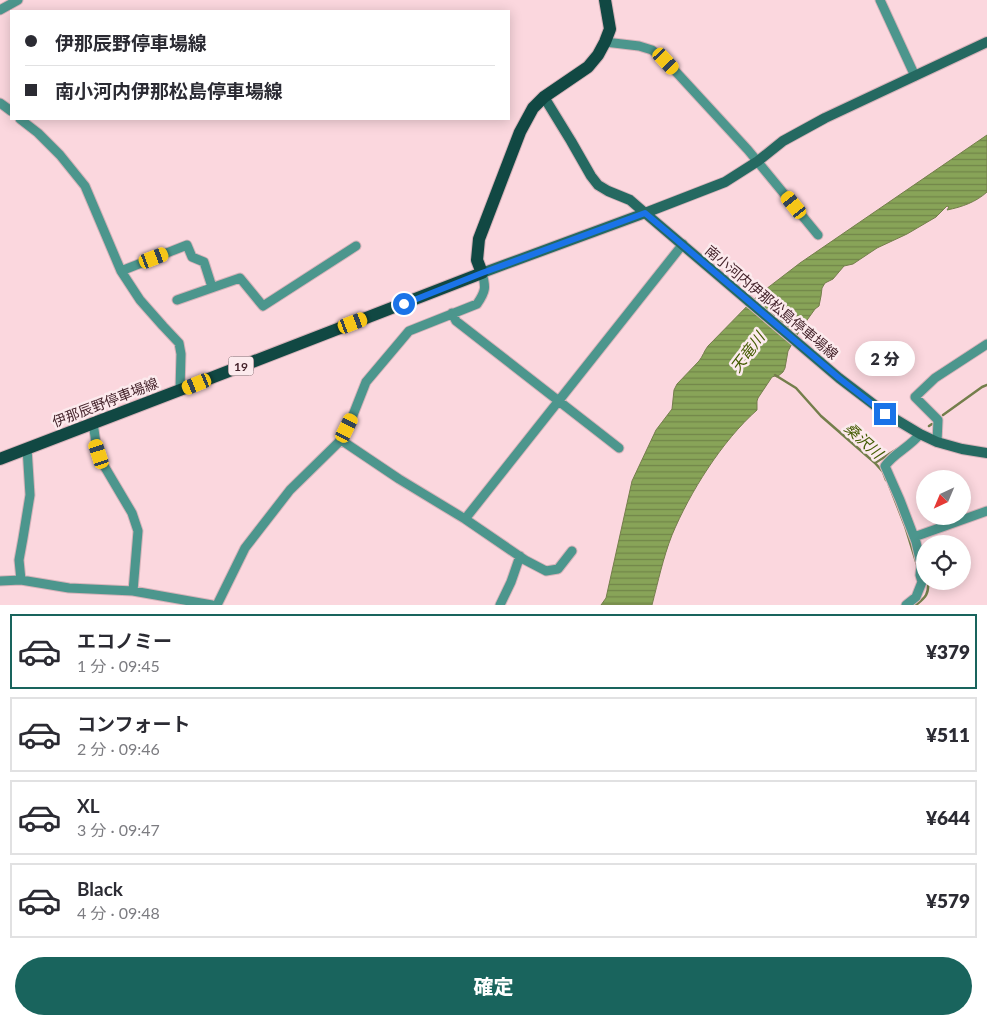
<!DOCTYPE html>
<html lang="ja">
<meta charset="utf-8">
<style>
:root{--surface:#fff;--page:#f2f2f3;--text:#2b2b33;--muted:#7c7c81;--line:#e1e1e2;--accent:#19645d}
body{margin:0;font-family:Lato,"Noto Sans JP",sans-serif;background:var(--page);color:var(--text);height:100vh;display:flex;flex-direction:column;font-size:19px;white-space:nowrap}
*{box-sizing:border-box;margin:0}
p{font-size:16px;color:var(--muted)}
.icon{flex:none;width:28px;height:28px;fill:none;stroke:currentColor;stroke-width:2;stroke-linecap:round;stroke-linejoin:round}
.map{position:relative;height:605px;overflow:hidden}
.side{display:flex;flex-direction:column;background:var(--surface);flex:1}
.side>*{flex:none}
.banner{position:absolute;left:10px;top:10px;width:500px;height:110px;border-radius:0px;box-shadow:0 2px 12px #0003;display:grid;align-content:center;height:110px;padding:0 15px;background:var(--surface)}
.needle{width:32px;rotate:224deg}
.buttons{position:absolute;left:916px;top:470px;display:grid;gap:10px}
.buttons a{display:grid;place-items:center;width:55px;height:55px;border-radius:50%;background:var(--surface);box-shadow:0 2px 12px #0003;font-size:25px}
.end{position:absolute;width:22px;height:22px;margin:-11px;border:6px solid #1a73e8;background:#fff;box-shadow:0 0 0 2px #fff}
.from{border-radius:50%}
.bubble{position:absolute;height:35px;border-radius:18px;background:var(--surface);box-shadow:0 2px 12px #0003;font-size:16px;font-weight:800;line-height:35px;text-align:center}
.car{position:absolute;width:15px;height:30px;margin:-15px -8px;border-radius:6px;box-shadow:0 0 4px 1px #0007;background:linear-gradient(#f5c518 24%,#345 0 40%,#f5c518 0 76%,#345 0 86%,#f5c518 0)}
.banner b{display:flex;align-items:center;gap:18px;height:48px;font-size:19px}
.banner b+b{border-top:1px solid var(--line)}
.banner i{width:12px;height:12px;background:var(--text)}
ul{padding:9px 0 0;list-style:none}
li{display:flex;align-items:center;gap:15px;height:75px;margin:0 10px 8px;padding:0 5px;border:2px solid var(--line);border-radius:0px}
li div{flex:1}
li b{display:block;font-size:19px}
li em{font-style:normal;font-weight:800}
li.selected{border-color:var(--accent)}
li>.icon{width:45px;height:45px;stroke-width:1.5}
.primary-button{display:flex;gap:10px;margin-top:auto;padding:10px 15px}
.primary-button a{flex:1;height:58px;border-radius:30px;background:var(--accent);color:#fff;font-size:20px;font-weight:800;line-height:58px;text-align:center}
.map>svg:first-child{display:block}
.water{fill:url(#water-rules);stroke:#747e4b}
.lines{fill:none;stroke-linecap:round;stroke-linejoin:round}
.stream{stroke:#747e4b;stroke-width:2.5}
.street-casing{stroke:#d7b3ba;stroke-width:11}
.secondary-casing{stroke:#d7b3ba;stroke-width:12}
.primary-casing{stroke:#d7b3ba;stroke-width:14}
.street{stroke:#4c968d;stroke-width:9}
.secondary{stroke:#256961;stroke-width:10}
.primary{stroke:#114843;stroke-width:12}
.route{stroke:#1a73e8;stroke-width:6}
.labels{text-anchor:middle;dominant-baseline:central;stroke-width:5;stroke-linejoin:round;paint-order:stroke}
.shield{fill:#fceaed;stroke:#7c5f66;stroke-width:1}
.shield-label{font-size:12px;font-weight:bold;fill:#45242c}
.street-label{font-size:14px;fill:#45242c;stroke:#fceaed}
.water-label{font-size:15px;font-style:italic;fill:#455d04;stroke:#fceaed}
</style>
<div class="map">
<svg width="987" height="605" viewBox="0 0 987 605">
<defs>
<pattern id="water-rules" width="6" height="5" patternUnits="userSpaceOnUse" patternTransform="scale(1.25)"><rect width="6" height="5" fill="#88a458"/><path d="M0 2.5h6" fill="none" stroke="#718549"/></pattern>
</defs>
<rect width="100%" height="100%" fill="#fbd7de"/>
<path class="water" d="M987 135V192C976 202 962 207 947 210L949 207 947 206 936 217 907 234 877 248 853 264 844 266 833 279 825 283 822 288 821 296 819 306 815 309 800 330 788 351 785 368 783 372 777 377 775 376 772 377 758 398 757 401V410C722 441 690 492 672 535 663 558 658 582 652 605H601L606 598 632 481 656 430 672 409 674 390 677 384 699 361C703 356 704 351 708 346L757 296 800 263Z"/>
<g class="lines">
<path class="stream" d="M775 375 796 388 821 416 875 463 883 472 886 480
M943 415 982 387 987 385
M929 426 932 424
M875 463 897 449
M889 485 905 526 917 565
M916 605C926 597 929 594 928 581"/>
<defs>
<path id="street" d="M880 0 915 76
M0 10 18 0
M605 42 639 46 652 50 666 61 748 150 818 235
M0 103 11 111
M20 119 38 133 60 155 85 186 121 271 140 300 163 326 179 343 181 354 180 390
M121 271 187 245 192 257 204 262 212 287
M177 300 240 278 263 306 356 246
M452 313 456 321 619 448
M93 423 96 443 103 464 132 513 138 531 133 591
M341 440 399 479 465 519 525 560 546 571 558 569 572 551
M937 442 938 420 915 397 935 378 987 344
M465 519 683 244
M914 537 987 511
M21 580 19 560 23 538 30 495 27 448
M0 581 21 580 69 588 133 591 212 605
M217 605 245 548 290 490 341 440 353 415 366 382 409 331 477 304C486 291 486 287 482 273
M500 605 511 582 520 556
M906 605 916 597 922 582 920 575 921 564 916 542 900 500 885 466C894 453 910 447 920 434"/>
<path id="secondary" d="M544 97 571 141 591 176 598 185 608 191 630 200 645 213 725 182 758 161 783 141 825 118 987 42
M482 273 645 213 839 378 885 413 920 434 937 442 962 449 987 453"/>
<path id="primary" d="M0 459 180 390 482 273 477 260 479 239 520 132 533 108 544 97 588 67 598 55 605 42 610 29 605 0"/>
</defs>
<use href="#street" class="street-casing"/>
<use href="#secondary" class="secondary-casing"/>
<use href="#primary" class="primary-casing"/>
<use href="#street" class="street"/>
<use href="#secondary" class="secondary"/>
<use href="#primary" class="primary"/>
</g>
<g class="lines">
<path class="route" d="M404 304 482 273 645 213 839 378 885 414"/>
</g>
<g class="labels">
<rect class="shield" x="228.5" y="356.5" width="25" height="19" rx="4"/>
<g class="shield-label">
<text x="241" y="366">19</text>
</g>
<g class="street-label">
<text transform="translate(772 302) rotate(40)">南小河内伊那松島停車場線</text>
<text transform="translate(105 402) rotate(-21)">伊那辰野停車場線</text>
</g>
<g class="water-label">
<text transform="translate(747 352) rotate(-53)">天竜川</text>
<text transform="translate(864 440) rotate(42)">桑沢川</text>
</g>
</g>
</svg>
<div class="buttons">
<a><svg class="needle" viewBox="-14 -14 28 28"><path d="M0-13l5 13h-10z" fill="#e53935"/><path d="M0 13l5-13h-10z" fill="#7c7c81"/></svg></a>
<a><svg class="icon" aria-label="locate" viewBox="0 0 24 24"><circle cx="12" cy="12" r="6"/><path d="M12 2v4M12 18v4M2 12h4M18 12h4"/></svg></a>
</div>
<i class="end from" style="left:404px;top:304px"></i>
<i class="end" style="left:885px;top:414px"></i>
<div class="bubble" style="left:855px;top:341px;width:60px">2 分</div>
<i class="car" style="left:666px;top:61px;rotate:137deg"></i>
<i class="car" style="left:794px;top:205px;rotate:321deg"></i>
<i class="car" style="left:154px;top:258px;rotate:69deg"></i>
<i class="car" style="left:353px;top:323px;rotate:69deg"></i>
<i class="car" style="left:197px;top:384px;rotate:248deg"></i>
<i class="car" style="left:347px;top:428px;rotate:26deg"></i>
<i class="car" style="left:99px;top:454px;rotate:342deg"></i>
<div class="banner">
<b><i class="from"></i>伊那辰野停車場線</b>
<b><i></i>南小河内伊那松島停車場線</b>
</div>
</div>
<section class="side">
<ul>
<li class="selected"><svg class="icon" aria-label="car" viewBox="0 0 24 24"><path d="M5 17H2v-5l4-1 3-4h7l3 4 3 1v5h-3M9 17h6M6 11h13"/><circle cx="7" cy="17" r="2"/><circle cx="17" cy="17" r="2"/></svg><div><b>エコノミー</b><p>1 分 · 09:45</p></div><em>¥379</em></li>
<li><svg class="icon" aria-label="car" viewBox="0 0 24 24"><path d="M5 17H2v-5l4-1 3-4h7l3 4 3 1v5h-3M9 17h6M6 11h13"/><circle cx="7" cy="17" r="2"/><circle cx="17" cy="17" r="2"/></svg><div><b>コンフォート</b><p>2 分 · 09:46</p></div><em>¥511</em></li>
<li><svg class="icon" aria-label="car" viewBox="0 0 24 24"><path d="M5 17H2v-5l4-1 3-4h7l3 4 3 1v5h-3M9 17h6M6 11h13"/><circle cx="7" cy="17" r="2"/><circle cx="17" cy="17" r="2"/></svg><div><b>XL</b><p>3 分 · 09:47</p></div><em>¥644</em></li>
<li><svg class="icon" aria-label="car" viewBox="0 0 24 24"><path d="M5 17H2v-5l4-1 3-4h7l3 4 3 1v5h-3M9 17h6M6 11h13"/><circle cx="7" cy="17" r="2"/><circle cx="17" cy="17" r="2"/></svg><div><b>Black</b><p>4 分 · 09:48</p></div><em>¥579</em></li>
</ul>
<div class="primary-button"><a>確定</a></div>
</section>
